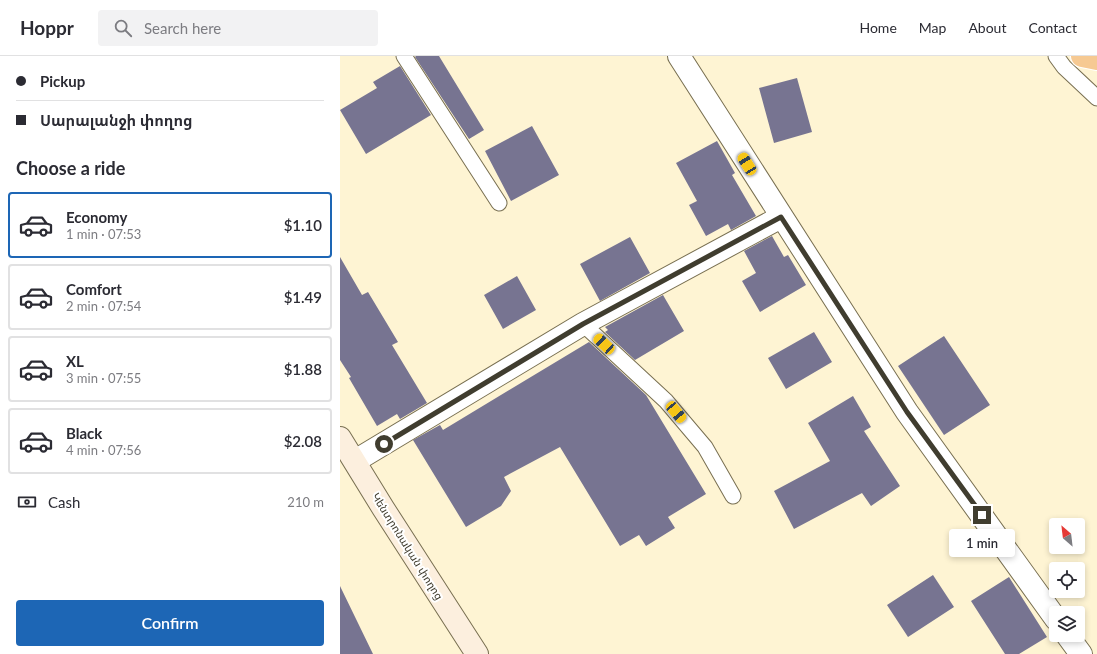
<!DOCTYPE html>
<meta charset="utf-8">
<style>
:root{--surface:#fff;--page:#f2f2f3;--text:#2b2b33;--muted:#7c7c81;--line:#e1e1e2;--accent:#1d66b5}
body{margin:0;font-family:Lato,"Noto Sans Armenian",sans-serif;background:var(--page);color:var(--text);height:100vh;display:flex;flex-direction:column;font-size:15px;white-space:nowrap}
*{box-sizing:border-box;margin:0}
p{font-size:13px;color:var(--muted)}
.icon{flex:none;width:22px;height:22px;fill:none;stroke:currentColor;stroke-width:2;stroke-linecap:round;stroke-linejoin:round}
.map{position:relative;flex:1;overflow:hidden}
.details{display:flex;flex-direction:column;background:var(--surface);width:340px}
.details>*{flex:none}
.guide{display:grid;align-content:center;height:88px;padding:0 16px;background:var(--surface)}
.needle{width:26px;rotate:332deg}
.fabs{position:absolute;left:709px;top:462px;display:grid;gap:8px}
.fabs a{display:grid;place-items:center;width:36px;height:36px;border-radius:4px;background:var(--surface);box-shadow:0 2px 6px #0003;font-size:20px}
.end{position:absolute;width:18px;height:18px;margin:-9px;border:5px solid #403d2f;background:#fff;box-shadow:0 0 0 2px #fff}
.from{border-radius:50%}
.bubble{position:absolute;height:28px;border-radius:4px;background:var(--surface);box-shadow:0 2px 6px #0003;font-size:13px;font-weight:600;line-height:28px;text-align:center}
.car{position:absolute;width:12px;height:24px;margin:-12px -6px;border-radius:5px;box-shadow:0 0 3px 1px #0007;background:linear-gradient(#f5c518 24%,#345 0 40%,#f5c518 0 76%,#345 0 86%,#f5c518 0)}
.guide b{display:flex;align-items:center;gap:14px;height:38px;font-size:15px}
.guide b+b{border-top:1px solid var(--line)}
.guide i{width:10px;height:10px;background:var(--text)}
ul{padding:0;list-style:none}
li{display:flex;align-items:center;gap:12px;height:66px;margin:0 8px 6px;padding:0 8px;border:2px solid var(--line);border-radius:4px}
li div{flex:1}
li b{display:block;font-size:15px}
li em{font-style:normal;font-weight:600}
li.selected{border-color:var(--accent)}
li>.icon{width:36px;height:36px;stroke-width:1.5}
h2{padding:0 16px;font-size:18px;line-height:48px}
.pay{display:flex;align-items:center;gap:10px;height:44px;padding:0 16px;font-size:15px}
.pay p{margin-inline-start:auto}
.primary-button{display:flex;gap:8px;margin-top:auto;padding:8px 16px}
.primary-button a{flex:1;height:46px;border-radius:4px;background:var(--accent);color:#fff;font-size:16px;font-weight:600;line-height:46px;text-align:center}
header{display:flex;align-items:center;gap:24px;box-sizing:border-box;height:56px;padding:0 20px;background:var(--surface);border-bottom:1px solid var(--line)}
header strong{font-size:19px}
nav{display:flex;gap:22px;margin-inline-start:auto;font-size:14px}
.search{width:280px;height:36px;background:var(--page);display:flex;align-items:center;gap:10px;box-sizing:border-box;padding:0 14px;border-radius:4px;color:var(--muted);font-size:15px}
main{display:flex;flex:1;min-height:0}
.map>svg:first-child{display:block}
.building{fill:#777491}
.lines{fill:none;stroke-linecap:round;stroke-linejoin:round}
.lane-casing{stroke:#786f51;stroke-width:17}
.street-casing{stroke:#786f51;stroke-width:24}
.secondary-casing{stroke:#786f51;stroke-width:24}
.highway-casing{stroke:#fff;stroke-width:24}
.lane{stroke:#fff;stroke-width:15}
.street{stroke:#fff;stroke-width:22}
.secondary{stroke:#fcefde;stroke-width:22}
.highway{stroke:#f6c992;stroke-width:22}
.route{stroke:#403d2f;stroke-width:5}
.labels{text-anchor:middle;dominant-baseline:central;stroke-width:4;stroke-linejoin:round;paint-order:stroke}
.street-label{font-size:11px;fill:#403d2f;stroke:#fff}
</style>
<header>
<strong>Hoppr</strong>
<div class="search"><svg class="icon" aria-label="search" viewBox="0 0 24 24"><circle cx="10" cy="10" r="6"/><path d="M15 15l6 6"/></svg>Search here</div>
<nav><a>Home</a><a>Map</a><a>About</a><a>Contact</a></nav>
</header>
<main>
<section class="details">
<div class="guide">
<b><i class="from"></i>Pickup</b>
<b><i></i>Սարալանջի փողոց</b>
</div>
<h2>Choose a ride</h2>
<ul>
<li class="selected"><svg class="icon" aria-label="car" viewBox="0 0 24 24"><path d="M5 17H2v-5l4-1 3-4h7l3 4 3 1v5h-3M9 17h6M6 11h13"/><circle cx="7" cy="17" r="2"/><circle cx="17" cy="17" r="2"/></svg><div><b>Economy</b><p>1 min · 07:53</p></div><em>$1.10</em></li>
<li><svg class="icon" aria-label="car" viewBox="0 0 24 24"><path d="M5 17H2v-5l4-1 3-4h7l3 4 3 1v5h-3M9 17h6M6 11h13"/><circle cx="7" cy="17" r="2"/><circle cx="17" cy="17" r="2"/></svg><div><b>Comfort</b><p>2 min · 07:54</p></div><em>$1.49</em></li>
<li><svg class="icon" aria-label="car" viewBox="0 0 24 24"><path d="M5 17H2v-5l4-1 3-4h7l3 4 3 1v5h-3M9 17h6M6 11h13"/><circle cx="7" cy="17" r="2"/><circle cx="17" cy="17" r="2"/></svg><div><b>XL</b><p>3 min · 07:55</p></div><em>$1.88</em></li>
<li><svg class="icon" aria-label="car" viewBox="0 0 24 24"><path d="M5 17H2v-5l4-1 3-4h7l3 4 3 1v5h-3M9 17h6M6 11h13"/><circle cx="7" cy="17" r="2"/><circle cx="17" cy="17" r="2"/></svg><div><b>Black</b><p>4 min · 07:56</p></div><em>$2.08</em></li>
</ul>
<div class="pay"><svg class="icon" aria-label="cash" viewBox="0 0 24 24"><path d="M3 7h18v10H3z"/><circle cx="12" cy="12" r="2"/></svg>Cash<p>210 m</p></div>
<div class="primary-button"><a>Confirm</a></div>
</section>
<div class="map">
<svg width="757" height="598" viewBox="0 0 757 598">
<rect width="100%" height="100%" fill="#fef4d3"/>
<path class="building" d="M76 0H99L144 74 129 83 75 1Z
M60 10 91 59 26 98 0 54 37 32 33 26Z
M457 22 472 76 434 87 419 32Z
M192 70 219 119 171 145 145 95Z
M377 85 395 117 392 119 416 160 391 174 388 168 366 180 349 149 357 145 336 107Z
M432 180 444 201 448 199 466 229 420 256 402 225 416 217 404 195Z
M290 181 310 217 260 245 240 208Z
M0 201 22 239 28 236 58 286 52 289 87 347 60 363 57 358 37 370 9 322 11 321 0 304Z
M177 220 196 254 163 273 144 239Z
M323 239 344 275 295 304 265 276 268 274 265 271Z
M474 276 492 306 446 333 428 302Z
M604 280 650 349 604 379 558 310Z
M249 286 306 339 366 438 328 461 335 472 306 490 299 479 280 490 220 391 164 421 171 435 161 450 126 471 73 384 100 369 103 374Z
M513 340 531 371 524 375 560 430 531 450 522 437 454 473 434 435 490 405 468 367Z
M593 519 614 551 568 581 547 549Z
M669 521 707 581 679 598H665L631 545Z
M0 530 33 598H0Z"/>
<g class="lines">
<defs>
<path id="lane" d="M64 0 159 147
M716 0 724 11 757 42
M243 268 326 345 365 391 393 440"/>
<path id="street" d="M339 0 567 356 716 563
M15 405 243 268 441 161
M727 579 741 598"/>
<path id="secondary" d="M0 382 43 452 137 598"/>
<path id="highway" d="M742 0 757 3"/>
</defs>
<use href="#lane" class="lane-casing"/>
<use href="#street" class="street-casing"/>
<use href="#secondary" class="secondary-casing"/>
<use href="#highway" class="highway-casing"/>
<use href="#lane" class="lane"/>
<use href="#street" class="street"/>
<use href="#secondary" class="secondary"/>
<use href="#highway" class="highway"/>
</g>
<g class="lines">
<path class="route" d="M44 388 243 268 441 161 567 356 642 459"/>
</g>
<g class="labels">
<g class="street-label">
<text transform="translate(68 490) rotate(58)">Կենտրոնական փողոց</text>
</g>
</g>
</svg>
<div class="fabs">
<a><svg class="needle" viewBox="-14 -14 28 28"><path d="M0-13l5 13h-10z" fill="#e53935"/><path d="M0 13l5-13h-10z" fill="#7c7c81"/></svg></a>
<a><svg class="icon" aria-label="locate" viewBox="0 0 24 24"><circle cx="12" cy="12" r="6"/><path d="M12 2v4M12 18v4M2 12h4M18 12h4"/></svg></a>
<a><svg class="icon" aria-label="layers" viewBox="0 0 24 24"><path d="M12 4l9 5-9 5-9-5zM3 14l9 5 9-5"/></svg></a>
</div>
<i class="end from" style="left:44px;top:388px"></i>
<i class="end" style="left:642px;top:459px"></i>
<div class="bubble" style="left:609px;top:473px;width:66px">1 min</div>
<i class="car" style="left:407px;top:108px;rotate:328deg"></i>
<i class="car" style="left:264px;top:288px;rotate:313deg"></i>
<i class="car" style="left:336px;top:356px;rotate:140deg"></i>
</div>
</main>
